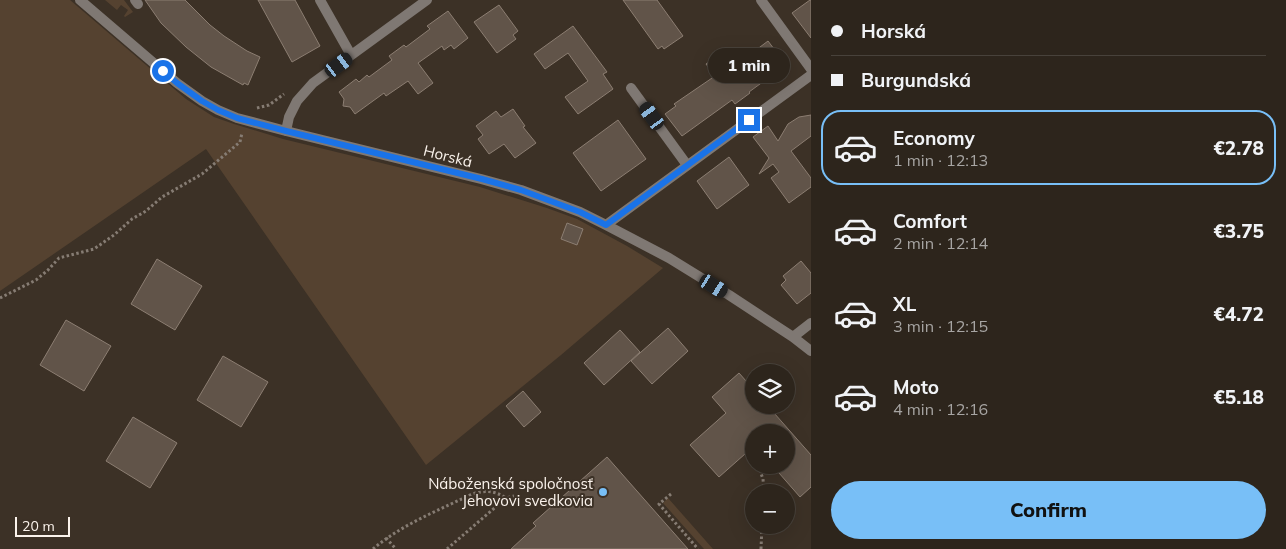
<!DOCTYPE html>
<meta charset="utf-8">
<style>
:root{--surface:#2d251c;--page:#352d25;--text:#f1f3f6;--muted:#a7a5a3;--line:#48423b;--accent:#78bff7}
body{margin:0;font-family:Mulish,sans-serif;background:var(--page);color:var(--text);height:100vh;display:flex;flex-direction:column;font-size:19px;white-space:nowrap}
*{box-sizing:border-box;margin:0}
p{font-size:16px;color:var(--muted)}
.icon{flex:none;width:28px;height:28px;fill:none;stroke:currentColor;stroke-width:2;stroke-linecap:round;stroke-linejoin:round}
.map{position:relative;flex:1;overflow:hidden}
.details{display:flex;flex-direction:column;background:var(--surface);width:475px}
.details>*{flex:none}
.banner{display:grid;align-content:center;height:110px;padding:0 20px;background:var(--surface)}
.controls{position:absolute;left:745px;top:364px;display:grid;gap:10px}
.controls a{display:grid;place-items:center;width:50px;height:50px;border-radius:50%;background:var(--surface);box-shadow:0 5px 20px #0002,0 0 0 1px var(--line);font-size:25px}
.scale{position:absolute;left:15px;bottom:12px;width:55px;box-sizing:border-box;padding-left:5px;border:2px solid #fbf3ec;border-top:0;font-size:14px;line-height:18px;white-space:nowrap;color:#fbf3ec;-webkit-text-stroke:4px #3c3126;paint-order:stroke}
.end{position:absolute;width:22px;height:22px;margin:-11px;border:6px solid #1a73e8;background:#fff;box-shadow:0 0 0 2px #fff}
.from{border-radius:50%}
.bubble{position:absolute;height:35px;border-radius:18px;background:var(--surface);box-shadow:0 5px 20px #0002,0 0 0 1px var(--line);font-size:16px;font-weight:800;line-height:35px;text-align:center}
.car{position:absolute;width:15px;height:30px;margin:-15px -8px;border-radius:6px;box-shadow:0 0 4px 1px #0007;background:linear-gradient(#222 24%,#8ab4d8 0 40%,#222 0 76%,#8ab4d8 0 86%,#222 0)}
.banner b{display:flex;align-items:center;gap:18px;height:48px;font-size:19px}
.banner b+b{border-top:1px solid var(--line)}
.banner i{width:12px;height:12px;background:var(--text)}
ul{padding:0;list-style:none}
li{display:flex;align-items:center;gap:15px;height:75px;margin:0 10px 8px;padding:0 10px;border:2px solid transparent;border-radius:20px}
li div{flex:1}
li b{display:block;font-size:19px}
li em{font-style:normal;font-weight:800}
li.active{border-color:var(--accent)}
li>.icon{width:45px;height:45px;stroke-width:1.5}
.primary-button{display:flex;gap:10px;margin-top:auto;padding:10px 20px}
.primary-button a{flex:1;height:58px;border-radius:30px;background:var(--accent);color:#111;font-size:20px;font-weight:800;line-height:58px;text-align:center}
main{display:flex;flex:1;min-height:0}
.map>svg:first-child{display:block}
.green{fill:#554230}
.building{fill:#615449;stroke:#8c7e72}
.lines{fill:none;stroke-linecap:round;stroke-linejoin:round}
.path{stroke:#867c73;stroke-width:3;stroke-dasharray:2.5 2.5;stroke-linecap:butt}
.street{stroke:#7f7873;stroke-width:10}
.route{stroke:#1a73e8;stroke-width:6}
.poi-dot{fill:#78bff7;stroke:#3c3126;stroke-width:2}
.labels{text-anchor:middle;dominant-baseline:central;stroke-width:4;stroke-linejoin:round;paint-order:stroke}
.street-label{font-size:15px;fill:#fbf3ec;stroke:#3c3126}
.poi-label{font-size:15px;fill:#fbf3ec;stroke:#3c3126;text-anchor:end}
</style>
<main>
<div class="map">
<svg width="811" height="549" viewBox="0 0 811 549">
<rect width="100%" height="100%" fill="#3c3126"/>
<path class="green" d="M0 0H70L173 88 186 99 214 117 234 124 283 139 480 187 547 208 577 219 627 246 663 268 561 355 426 465 206 149 0 291Z
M105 0H124L133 12 125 17 124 16 128 10 121 5 117 10Z
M668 498 713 549H704L663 503Z"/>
<path class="building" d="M145 0H185L210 25 224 36 247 51 260 57 248 85 244 83 243 85 211 67 186 47 161 23Z
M258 0H295L320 46 292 62Z
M623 0H657L683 36 664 49 662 46 658 49Z
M810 0H811V38L792 13Z
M499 5 518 31 513 35 516 39 497 53 474 22Z
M448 11 468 38 454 49 451 45 444 50 442 46 418 63 433 83 418 94 408 81 386 96 384 93 355 114 350 107 343 106 344 99 339 92 356 79 359 82 367 75 369 77 392 60 389 56 404 45 406 47 430 29 427 26Z
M573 26 607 72 603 74 613 89 578 114 565 97 588 81 568 53 545 69 534 54Z
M768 41 786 65 749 92 750 93 735 104 732 100 682 136 665 114 676 106 674 104 715 76 706 64 721 53 736 73 760 55 756 50Z
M513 109 525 126 523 127 536 143 515 158 504 144 489 154 478 139 483 135 476 126 496 111 501 117Z
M811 115V136L791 151 811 178V187L789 203 771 178 779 172 773 164 759 174 769 158 753 137 768 126 778 141 788 124 799 117Z
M618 120 646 159 601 191 573 153Z
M729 157 749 185 717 209 697 181Z
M567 223 583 229 577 245 561 239Z
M157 259 202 286 175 330 131 304Z
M801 261 811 273V293L797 304 781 285 786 280 783 276Z
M66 320 111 346 84 391 40 365Z
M668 328 688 351 652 384 631 361Z
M620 330 640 352 604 385 584 363Z
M223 356 268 382 241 427 197 400Z
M739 373 754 390V405H767L811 455V487L800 497 772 465H786V432H754V446L719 477 690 445 726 413 712 397Z
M523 391 541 412 524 427 506 406Z
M133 417 177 443 150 488 106 461Z
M607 457 688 549H511L536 526 533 523Z"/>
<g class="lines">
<path class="path" d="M257 108 269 105 284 94
M0 298 36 280 48 270 59 258 94 249 114 235 132 219 146 211 162 197 202 174 240 142 242 133
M758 465 763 479 764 492
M671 494 659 504 698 549
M386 538 396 549
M373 549C401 525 437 511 470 495 483 490 494 490 506 498
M447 549 506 498 514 496
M761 549 762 525"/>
<path class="street" d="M80 0 177 83 202 101 218 110 237 118 286 131 481 179 521 190 580 212 606 225 669 258 729 295 793 337 811 351
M135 0 138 4
M320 0 351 55
M761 0 811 69
M631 88 687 165
M286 131 289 117 297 101 313 83 427 0
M606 225 811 75
M793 337 811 323"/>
</g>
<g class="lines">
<path class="route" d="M163 71 177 83 202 101 218 110 237 118 286 131 482 179 521 190 580 212 606 225 749 120"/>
</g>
<circle class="poi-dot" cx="603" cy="492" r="5"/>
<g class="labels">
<g class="street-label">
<text transform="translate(448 156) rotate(14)">Horská</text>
</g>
<g class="poi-label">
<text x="593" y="483">Náboženská spoločnosť<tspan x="593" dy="17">Jehovovi svedkovia</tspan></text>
</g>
</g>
</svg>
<div class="controls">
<a><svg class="icon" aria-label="layers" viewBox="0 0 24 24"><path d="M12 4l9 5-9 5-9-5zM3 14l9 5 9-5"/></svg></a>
<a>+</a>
<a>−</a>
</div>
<div class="scale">20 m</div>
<i class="end from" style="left:163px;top:71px"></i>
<i class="end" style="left:749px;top:120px"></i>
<div class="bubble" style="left:708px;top:48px;width:82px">1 min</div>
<i class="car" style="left:339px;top:65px;rotate:54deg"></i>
<i class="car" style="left:652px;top:116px;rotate:324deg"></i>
<i class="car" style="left:714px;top:286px;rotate:121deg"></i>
</div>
<section class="details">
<div class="banner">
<b><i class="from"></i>Horská</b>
<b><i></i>Burgundská</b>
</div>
<ul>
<li class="active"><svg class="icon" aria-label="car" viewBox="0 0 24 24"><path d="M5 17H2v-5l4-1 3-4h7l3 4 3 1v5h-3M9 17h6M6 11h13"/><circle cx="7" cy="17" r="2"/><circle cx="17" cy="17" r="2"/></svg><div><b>Economy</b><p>1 min · 12:13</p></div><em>€2.78</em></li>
<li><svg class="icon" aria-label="car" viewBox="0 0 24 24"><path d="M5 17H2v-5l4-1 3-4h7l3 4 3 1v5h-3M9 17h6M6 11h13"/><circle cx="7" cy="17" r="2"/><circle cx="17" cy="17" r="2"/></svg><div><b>Comfort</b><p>2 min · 12:14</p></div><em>€3.75</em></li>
<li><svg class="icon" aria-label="car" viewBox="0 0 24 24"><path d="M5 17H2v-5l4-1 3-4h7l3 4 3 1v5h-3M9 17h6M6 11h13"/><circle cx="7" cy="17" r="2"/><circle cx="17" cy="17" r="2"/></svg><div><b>XL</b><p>3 min · 12:15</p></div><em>€4.72</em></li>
<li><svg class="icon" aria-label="car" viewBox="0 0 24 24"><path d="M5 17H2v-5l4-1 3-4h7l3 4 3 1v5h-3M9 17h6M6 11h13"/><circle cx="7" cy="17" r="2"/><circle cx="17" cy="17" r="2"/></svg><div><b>Moto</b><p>4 min · 12:16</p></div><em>€5.18</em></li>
</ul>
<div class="primary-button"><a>Confirm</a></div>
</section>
</main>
